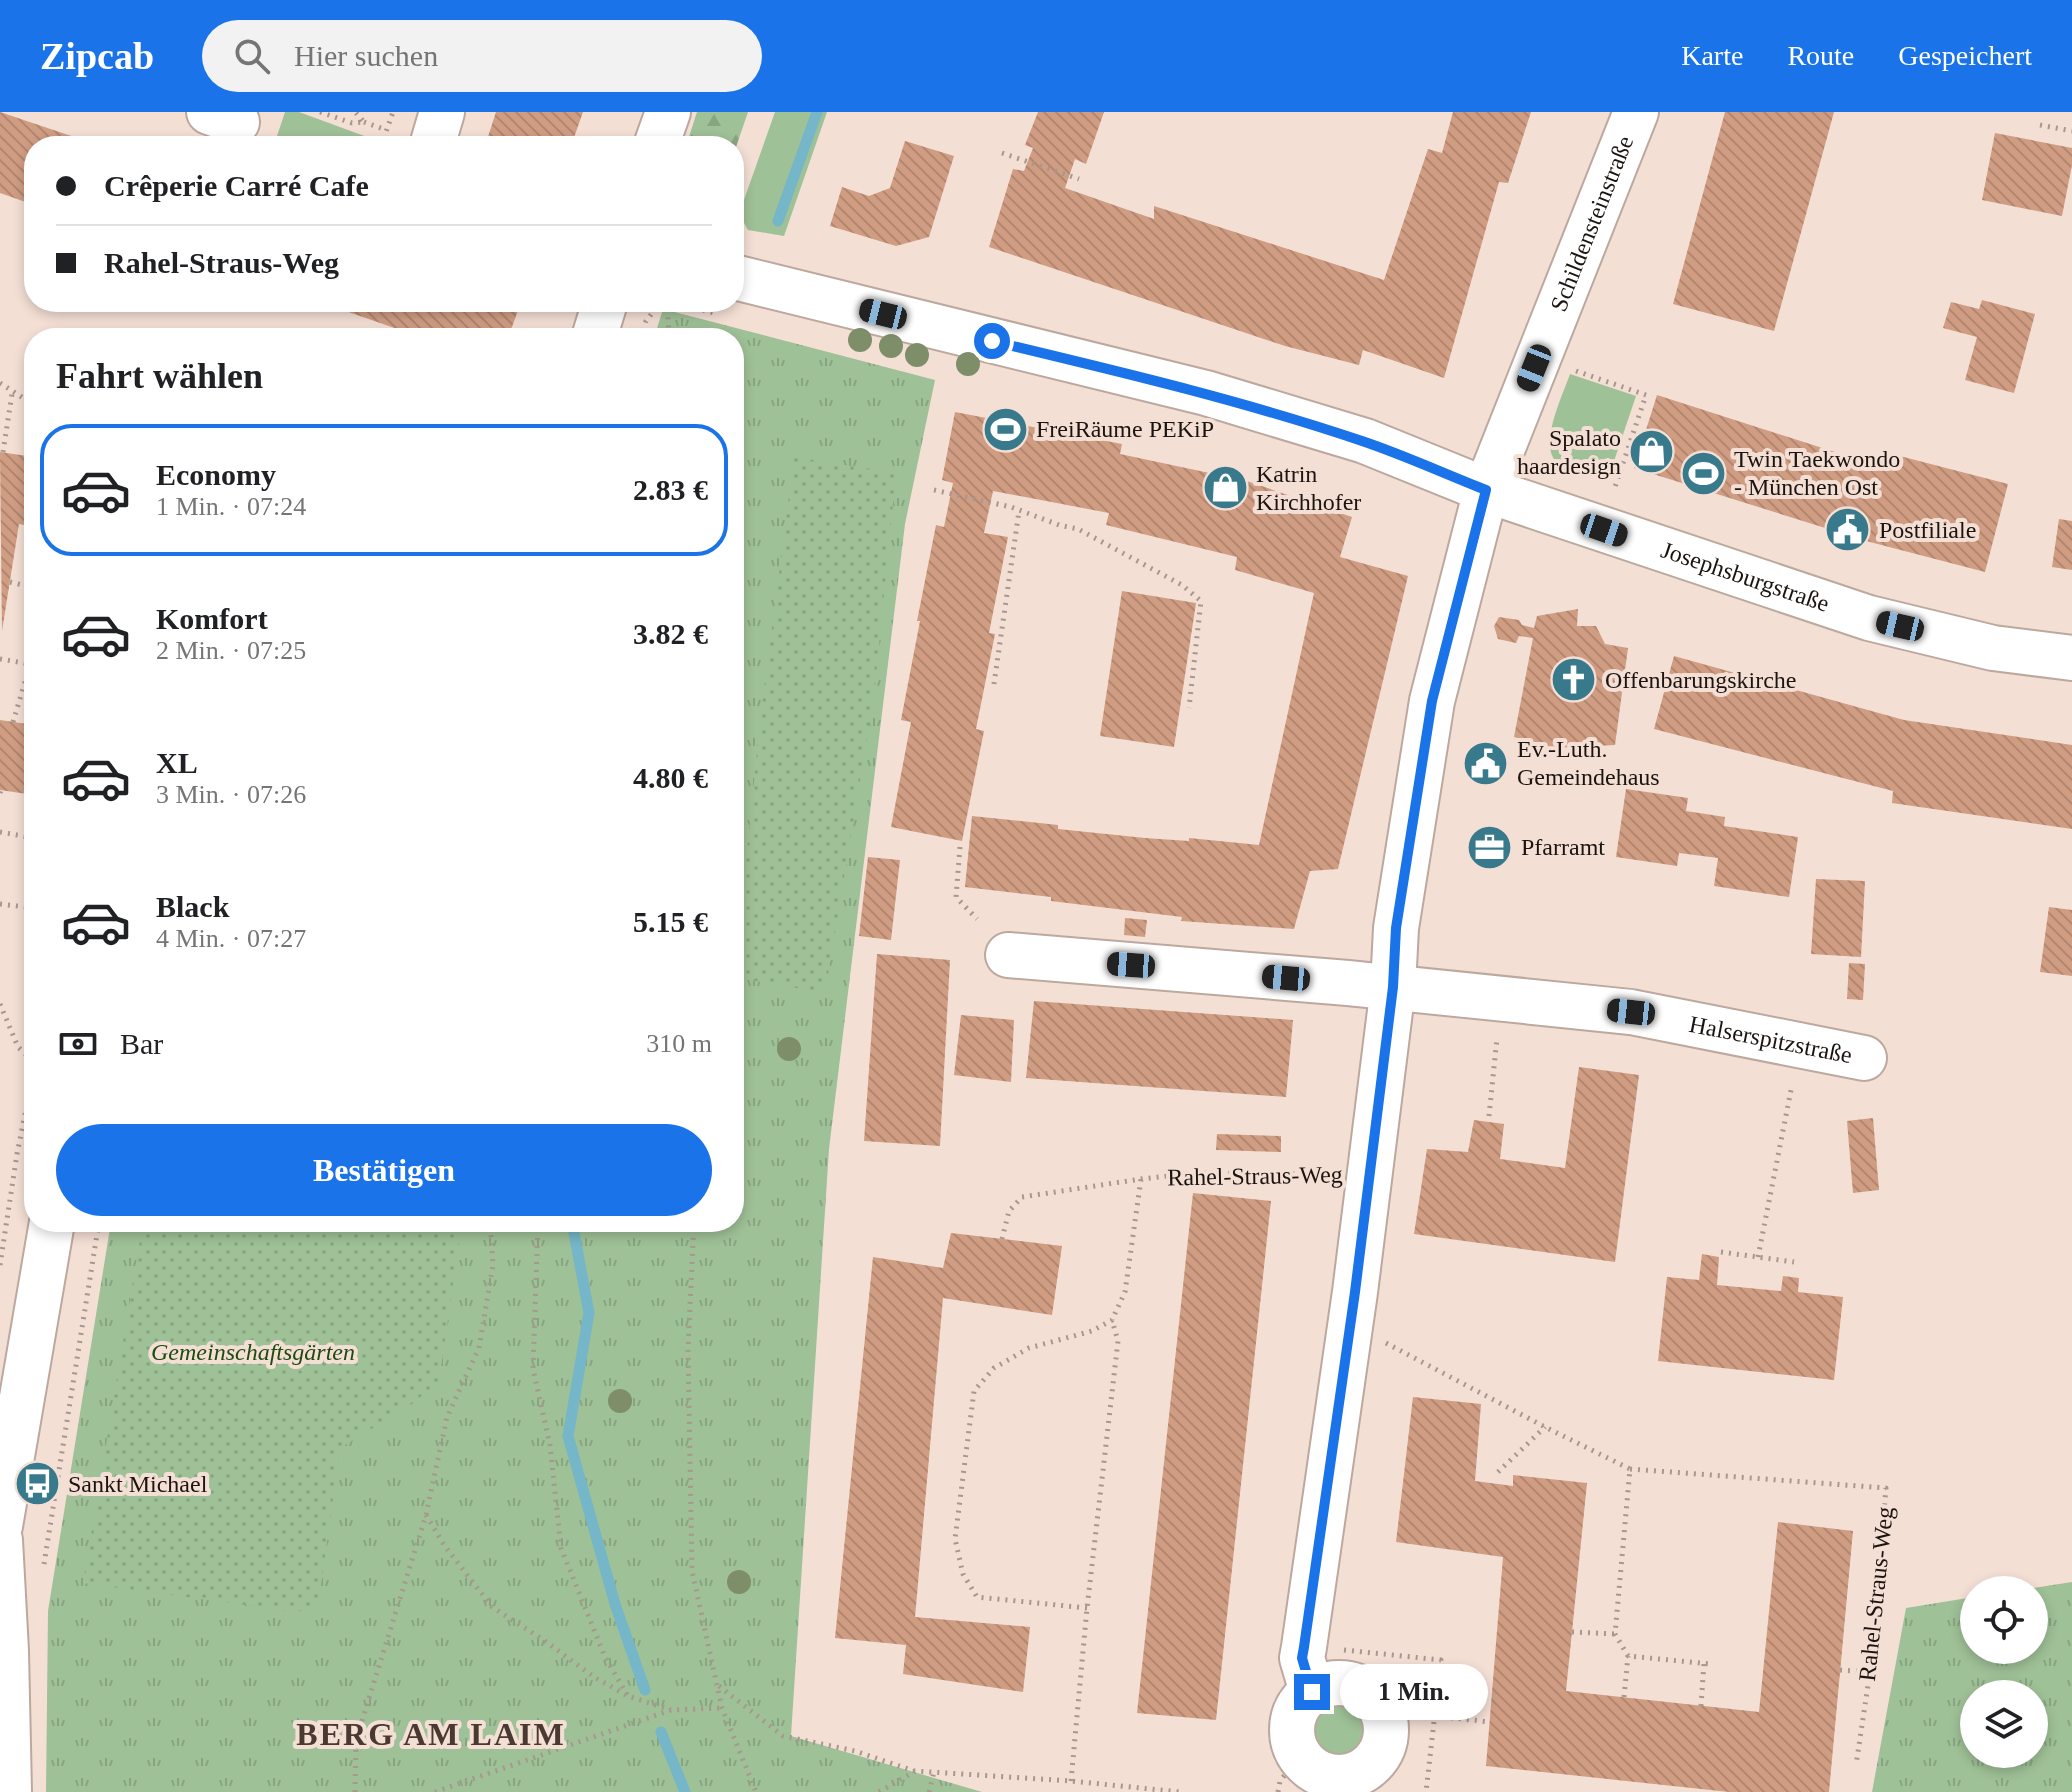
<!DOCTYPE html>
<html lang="de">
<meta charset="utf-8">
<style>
:root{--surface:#fff;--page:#f2f2f2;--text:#202124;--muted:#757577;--line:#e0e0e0;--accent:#1a73e8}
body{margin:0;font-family:Georgia,serif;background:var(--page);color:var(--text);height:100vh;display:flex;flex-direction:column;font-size:30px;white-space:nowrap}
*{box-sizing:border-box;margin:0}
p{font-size:26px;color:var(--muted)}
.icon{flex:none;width:44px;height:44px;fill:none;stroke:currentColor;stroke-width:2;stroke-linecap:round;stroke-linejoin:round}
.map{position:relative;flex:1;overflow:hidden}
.drawer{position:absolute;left:24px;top:216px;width:720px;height:904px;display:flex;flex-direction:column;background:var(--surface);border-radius:32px;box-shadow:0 4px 12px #0003}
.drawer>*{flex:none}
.top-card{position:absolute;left:24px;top:24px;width:720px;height:176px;border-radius:32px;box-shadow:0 4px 12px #0003;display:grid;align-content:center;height:176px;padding:0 32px;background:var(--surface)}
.fabs{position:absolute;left:1960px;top:1464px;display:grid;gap:16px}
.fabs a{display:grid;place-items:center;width:88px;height:88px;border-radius:50%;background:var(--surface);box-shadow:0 4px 12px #0003;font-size:40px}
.end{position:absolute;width:36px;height:36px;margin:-18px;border:10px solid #1a73e8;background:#fff;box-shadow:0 0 0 4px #fff}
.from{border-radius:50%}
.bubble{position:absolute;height:56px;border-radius:28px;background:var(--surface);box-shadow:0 4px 12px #0003;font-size:26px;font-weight:700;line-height:56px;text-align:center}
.car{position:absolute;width:24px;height:48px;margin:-24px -12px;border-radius:10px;box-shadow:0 0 6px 2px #0007;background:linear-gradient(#222 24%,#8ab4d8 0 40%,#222 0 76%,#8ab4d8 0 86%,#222 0)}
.top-card b{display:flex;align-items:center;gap:28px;height:76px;font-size:30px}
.top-card b+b{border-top:2px solid var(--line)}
.top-card i{width:20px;height:20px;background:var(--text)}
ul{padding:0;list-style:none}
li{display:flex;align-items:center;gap:24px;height:132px;margin:0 16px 12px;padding:0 16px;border:4px solid transparent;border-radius:32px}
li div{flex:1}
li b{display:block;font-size:30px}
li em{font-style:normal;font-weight:700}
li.selected{border-color:var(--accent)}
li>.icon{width:72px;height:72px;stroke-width:1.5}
h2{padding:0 32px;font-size:36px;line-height:96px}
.pay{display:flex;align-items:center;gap:20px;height:88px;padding:0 32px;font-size:30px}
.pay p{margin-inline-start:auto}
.cta{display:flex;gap:16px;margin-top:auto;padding:16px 32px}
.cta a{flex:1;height:92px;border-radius:48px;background:var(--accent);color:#fff;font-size:32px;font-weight:700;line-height:92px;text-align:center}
header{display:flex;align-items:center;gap:48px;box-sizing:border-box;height:112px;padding:0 40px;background:var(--accent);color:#fff}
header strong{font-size:38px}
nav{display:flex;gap:44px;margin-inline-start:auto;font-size:28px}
.search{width:560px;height:72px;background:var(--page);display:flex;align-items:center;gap:20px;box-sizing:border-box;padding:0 28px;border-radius:44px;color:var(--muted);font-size:30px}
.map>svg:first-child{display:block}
.grass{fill:#9fc197}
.forest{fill:url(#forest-firs)}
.park{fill:url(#park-tufts);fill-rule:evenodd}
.garden{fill:url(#garden-dots)}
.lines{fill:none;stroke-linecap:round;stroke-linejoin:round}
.stream{stroke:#75b6c8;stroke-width:11}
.building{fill:url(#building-back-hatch)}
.minor-casing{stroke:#bca89e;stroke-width:48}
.path{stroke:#a7978f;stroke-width:5;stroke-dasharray:2 6;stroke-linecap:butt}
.minor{stroke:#fff;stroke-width:44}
.tree{fill:#7e8e69}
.route{stroke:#1a73e8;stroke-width:10}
.labels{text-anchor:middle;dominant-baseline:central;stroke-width:8;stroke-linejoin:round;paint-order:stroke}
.street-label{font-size:24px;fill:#1b1410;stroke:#f4dfd5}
.poi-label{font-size:24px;fill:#1b1410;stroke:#f4dfd5;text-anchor:start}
.park-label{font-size:24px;font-style:italic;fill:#1d4b10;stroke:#f4dfd5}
.district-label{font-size:32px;font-weight:bold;letter-spacing:2px;fill:#4a3931;stroke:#f4dfd5}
</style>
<header>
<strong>Zipcab</strong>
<div class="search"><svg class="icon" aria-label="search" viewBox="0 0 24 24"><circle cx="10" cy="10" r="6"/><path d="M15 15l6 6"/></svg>Hier suchen</div>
<nav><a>Karte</a><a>Route</a><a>Gespeichert</a></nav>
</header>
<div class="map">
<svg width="2072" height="1680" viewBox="0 0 2072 1680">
<defs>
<pattern id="forest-firs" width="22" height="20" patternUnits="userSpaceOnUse" patternTransform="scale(2)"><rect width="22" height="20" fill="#9fc197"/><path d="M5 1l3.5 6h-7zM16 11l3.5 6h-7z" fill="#88a581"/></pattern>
<pattern id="park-tufts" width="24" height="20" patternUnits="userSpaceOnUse" patternTransform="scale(2)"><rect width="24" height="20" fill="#9fc197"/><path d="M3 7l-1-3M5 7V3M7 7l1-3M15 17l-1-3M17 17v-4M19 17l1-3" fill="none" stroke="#88a581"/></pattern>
<pattern id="garden-dots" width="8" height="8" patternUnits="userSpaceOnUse" patternTransform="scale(2)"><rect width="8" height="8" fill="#9fc197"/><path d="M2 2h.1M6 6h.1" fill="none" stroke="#88a581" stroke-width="1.8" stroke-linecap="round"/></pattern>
<pattern id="building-back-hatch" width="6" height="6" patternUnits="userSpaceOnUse" patternTransform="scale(2)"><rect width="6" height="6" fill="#d09d83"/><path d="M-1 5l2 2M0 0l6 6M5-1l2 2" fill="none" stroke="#b28670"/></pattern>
</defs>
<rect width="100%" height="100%" fill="#f4dfd5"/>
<path class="grass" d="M285 0H299L367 25 364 34H305L277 24Z
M775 0H827L784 124 748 118 739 102Z
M1570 262 1636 284 1607 370C1593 365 1571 361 1559 352 1536 337 1563 283 1570 262Z
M1311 1616a28 28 0 1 1 56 0a28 28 0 1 1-56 0Z"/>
<path class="forest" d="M697 0H748L734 41V34H686Z"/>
<path class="park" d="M663 197 935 268 905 412 829 1037 791 1624 982 1680H46L48 1499 111 1110H734V226H654Z
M2072 1470V1680H1872L1906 1496 1974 1485V1538H2034V1478H2020ZM1974 1582H2034V1642H1974Z"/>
<path class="garden" d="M794 345 896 361 874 584 825 881 734 865 761 601Z
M143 1110H462L439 1269 412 1292 340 1336 318 1495 296 1500 83 1471Z"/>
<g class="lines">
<path class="stream" d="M778 109 817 0
M572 1110 589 1201 568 1324 615 1492 645 1578
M661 1620 685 1680"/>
</g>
<path class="building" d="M0 0 98 33V34H34V93L0 81Z
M496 0H583L571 34H485Z
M1038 0H1104L1086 52 1075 47 1065 76 1154 107V94L1384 168 1428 37 1442 41 1453 0H1531L1508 71 1499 70 1444 266 1363 238 1359 253 1285 234 989 135 1013 57 1024 59 1033 36 1025 33Z
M1725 0H1834L1774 219 1673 192Z
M1995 21 2072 36V53L2062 104 1982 88Z
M905 29 954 44 929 125 896 134 830 114 842 75 869 84 890 76Z
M1982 188 2035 202 2014 281 1965 268 1977 225 1943 216 1951 190 1979 197Z
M320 190H521L508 226H423Z
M1657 283 1888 357 1892 342 2008 372 1985 460 1870 430 1634 356Z
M955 300 1122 332 1120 342 1247 369 1352 405 1340 445 1408 464 1338 757 1310 759 1294 817 1181 809 1182 805 1051 789V785L965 775 972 704 1058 713V717L1145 726 1189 729V726L1259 733 1314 481 1235 458 1237 445 1106 413 1109 401 993 379 984 421 1008 425 989 521 995 522 976 617 984 619 962 729 891 715 911 610 901 608 920 509H917L936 413 944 415 953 371 942 368Z
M0 340 34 345V415L19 412 2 519Z
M2059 407 2072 409V458L2052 455Z
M1122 479 1196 491 1174 635 1100 624Z
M1578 497 1577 514H1596L1605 532 1628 536 1615 633 1553 636 1514 625 1533 526 1519 524 1516 531 1498 527 1494 514 1499 505 1519 508 1522 513 1534 516 1537 504Z
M1674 544 1904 608 2072 633V717L1892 691 1893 679 1654 617Z
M0 608 34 613V683L0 678Z
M1626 677 1688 686 1686 699 1725 705 1724 714 1798 725 1789 785 1714 774 1718 746 1679 741 1677 754 1616 745Z
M868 745 900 748 891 828 859 824Z
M1816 767 1865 769 1861 845 1811 842Z
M2049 795 2072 798V864L2040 860Z
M1125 806 1147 808 1145 825 1124 823Z
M877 842 950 848 940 1034 864 1029Z
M1849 851 1865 852 1863 888 1847 887Z
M1034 889 1293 908 1286 985 1026 966Z
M961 903 1014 908 1011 970 954 963Z
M1579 955 1639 963 1615 1150 1414 1122 1427 1037 1468 1040 1474 1008 1504 1012 1500 1047 1565 1056Z
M1873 1006 1879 1078 1853 1081 1847 1009Z
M1217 1022 1281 1024V1040L1216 1038Z
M1193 1081 1271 1089 1216 1608 1137 1601Z
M951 1121 1062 1134 1052 1203 943 1186 916 1494 915 1505 1030 1515 1023 1580 903 1562 906 1533 835 1526 873 1145 943 1156Z
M1702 1142 1719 1145 1717 1173 1781 1179 1783 1164 1799 1166 1798 1180 1843 1185 1834 1268 1658 1249 1667 1165 1699 1168Z
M1413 1285 1481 1292 1475 1369 1513 1374V1363L1587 1371 1566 1579 1759 1600 1778 1410 1853 1419 1829 1680H1729L1486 1654 1503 1445 1396 1430Z"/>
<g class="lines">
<defs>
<g id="minor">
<path d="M209 0 237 10"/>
<path d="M432 34 442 0"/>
<path d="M656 34 668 0"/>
<path id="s1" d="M734 165 1206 281 1365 329 1486 378 1869 506 1993 536 2072 546"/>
<path d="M594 226 605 190"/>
<path id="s2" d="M1008 843 1348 871 1631 900 1864 946"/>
<path d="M0 1414 52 1110"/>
<path d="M0 1428 6 1539 9 1680"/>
<circle cx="1339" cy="1618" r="47"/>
<path id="s3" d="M1312 1580 1302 1546 1304 1535 1355 1180 1393 875 1396 816 1432 589 1486 378 1636 0"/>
</g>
</defs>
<use href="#minor" class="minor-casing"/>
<path class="path" d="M320 0 352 11 364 10 356 1
M364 10 386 18
M2040 13 2072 19
M381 34 393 0
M1002 41 1079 67
M664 190 668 205 669 226
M672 190 714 201
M641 226 646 209 661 190
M1576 259 1646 283 1614 378
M0 271 34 293
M3 340 12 282
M934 378 1011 395 1059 413 1078 417 1182 473 1201 489 1189 596
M10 470 34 476
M734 544 737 596 734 610
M0 547 30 552
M994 572 1019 399
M13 610 34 540
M0 681 1 678
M0 720 34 726
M960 735 956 785 977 807
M0 792 34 796
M0 892 18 935 34 950
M1489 1004 1497 926
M538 1110 533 1257 550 1333 561 1436 605 1545 628 1584
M694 1110 688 1236 692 1459 722 1596 756 1680
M1002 1127 1009 1099 1022 1085 1141 1067 1195 1061 1332 1062
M1721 1140 1794 1150
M1758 1145 1792 973
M0 1153 17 1042 34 958
M1386 1231 1545 1315 1630 1357 1615 1522 1628 1544 1711 1552
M1630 1357 1886 1376 1870 1560 1856 1653
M1498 1360 1545 1315
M426 1403 444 1433 492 1495 545 1529 594 1565 628 1584 671 1598
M44 1452 99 1110
M1087 1496 977 1485 963 1462 955 1427 974 1279 994 1256 1029 1236 1092 1219 1112 1208 1125 1180 1141 1067
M1572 1520 1615 1522
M1344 1538 1441 1548 1426 1680
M1840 1558 1870 1560
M719 1574 783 1624 855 1639 914 1659
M1624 1585 1628 1544
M1701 1594 1704 1551
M1435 1604 1490 1610
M1071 1669 1087 1496 1118 1229 1112 1208
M355 1680 356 1628 426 1403 447 1305 479 1236 493 1153 490 1110
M435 1680 671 1598 722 1596
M879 1680 915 1659 1071 1669 1180 1680
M929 1680 934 1660
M1278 1680 1280 1669 1300 1644"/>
<use href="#minor" class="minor"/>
</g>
<g class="tree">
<circle cx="860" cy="228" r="12"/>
<circle cx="891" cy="234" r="12"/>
<circle cx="917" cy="243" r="12"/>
<circle cx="968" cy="252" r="12"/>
<circle cx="789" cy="937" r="12"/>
<circle cx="620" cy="1289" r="12"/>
<circle cx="739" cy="1470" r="12"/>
</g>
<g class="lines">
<path class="route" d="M992 229C1117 259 1241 288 1362 329 1404 343 1445 362 1486 378L1432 589 1396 816 1393 875 1355 1180 1304 1535 1302 1546 1312 1580"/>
</g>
<defs>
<symbol id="stadium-disc" viewBox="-11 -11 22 22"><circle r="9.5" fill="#387a8c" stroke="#f4dfd5"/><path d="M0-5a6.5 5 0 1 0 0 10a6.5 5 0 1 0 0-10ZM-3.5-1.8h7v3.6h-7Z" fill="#fff"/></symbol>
<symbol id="shop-disc" viewBox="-11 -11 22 22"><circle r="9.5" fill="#387a8c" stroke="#f4dfd5"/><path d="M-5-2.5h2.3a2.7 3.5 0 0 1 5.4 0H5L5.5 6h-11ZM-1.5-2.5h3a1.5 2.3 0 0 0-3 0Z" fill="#fff"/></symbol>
<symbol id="civic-disc" viewBox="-11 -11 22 22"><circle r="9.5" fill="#387a8c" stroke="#f4dfd5"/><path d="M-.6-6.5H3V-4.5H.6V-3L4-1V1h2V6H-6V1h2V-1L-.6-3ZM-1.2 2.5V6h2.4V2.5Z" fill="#fff"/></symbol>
<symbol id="church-disc" viewBox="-11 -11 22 22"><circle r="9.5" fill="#387a8c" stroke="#f4dfd5"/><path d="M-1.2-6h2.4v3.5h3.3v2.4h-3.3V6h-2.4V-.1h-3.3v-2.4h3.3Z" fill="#fff"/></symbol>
<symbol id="office-disc" viewBox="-11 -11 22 22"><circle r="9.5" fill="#387a8c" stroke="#f4dfd5"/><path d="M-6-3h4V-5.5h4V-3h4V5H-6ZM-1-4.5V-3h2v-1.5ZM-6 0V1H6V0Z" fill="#fff"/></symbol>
<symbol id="bus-disc" viewBox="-11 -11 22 22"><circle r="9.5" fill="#387a8c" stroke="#f4dfd5"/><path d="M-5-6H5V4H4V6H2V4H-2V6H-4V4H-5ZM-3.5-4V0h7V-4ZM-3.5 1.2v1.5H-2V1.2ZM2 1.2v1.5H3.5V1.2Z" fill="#fff"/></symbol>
</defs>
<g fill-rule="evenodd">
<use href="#stadium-disc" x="980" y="292" width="51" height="51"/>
<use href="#shop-disc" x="1626" y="314" width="51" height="51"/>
<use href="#stadium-disc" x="1678" y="336" width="51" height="51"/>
<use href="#shop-disc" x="1200" y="350" width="51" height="51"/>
<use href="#civic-disc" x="1822" y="392" width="51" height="51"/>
<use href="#church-disc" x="1548" y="542" width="51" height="51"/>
<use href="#civic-disc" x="1460" y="626" width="51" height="51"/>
<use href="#office-disc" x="1464" y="710" width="51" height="51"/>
<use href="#bus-disc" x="12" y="1346" width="51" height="51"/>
</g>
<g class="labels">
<g class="street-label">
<text stroke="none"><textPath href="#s3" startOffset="1506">Schildensteinstraße</textPath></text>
<text stroke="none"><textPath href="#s1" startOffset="1056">Josephsburgstraße</textPath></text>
<text stroke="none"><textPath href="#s2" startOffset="768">Halserspitzstraße</textPath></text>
<text transform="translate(1255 1064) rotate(-1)">Rahel-Straus-Weg</text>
<text transform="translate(1876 1482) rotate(-84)">Rahel-Straus-Weg</text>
</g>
<g class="poi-label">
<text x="1036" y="317">FreiRäume PEKiP</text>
<text x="1621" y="326" text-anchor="end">Spalato<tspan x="1621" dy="28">haardesign</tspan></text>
<text x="1734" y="347">Twin Taekwondo<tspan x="1734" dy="28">- München Ost</tspan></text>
<text x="1256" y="362">Katrin<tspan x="1256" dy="28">Kirchhofer</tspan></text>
<text x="1879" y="418">Postfiliale</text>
<text x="1605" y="568">Offenbarungskirche</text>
<text x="1517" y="637">Ev.-Luth.<tspan x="1517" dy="28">Gemeindehaus</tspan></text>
<text x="1521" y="735">Pfarramt</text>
<text x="68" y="1372">Sankt Michael</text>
</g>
<g class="park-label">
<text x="253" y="1240">Gemeinschaftsgärten</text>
</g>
<g class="district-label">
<text x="431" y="1622">BERG AM LAIM</text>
</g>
</g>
</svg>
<div class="fabs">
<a><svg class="icon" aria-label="locate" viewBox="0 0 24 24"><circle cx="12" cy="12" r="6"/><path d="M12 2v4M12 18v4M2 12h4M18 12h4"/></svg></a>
<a><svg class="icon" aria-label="layers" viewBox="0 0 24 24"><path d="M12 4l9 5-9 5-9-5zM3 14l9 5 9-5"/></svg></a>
</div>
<i class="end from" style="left:992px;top:229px"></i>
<i class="end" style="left:1312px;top:1580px"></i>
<div class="bubble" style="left:1340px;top:1552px;width:148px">1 Min.</div>
<i class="car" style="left:883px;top:202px;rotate:284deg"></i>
<i class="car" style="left:1534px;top:256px;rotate:202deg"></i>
<i class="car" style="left:1604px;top:418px;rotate:109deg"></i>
<i class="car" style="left:1900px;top:514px;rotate:283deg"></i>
<i class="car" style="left:1131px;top:853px;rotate:274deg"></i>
<i class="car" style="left:1286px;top:866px;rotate:275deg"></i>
<i class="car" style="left:1631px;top:900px;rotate:276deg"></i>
<div class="top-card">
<b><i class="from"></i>Crêperie Carré Cafe</b>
<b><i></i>Rahel-Straus-Weg</b>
</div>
<section class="drawer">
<h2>Fahrt wählen</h2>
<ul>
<li class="selected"><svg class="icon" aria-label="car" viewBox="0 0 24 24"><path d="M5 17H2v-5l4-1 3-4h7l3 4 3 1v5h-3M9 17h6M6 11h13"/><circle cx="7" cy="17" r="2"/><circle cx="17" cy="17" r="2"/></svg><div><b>Economy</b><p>1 Min. · 07:24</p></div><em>2.83 €</em></li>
<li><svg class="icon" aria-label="car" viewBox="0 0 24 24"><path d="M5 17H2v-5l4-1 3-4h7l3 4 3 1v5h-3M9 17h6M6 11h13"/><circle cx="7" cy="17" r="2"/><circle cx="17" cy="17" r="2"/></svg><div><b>Komfort</b><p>2 Min. · 07:25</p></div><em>3.82 €</em></li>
<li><svg class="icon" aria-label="car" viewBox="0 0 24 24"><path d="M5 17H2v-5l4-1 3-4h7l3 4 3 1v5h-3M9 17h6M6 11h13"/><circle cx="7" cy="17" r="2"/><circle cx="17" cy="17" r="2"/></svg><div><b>XL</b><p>3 Min. · 07:26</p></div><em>4.80 €</em></li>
<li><svg class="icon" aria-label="car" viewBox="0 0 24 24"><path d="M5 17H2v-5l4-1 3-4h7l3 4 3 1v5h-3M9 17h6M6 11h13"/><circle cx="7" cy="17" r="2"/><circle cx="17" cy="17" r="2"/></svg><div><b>Black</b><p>4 Min. · 07:27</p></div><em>5.15 €</em></li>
</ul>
<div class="pay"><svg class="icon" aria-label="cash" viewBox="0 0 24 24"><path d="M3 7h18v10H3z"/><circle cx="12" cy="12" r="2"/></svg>Bar<p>310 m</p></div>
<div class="cta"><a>Bestätigen</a></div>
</section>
</div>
